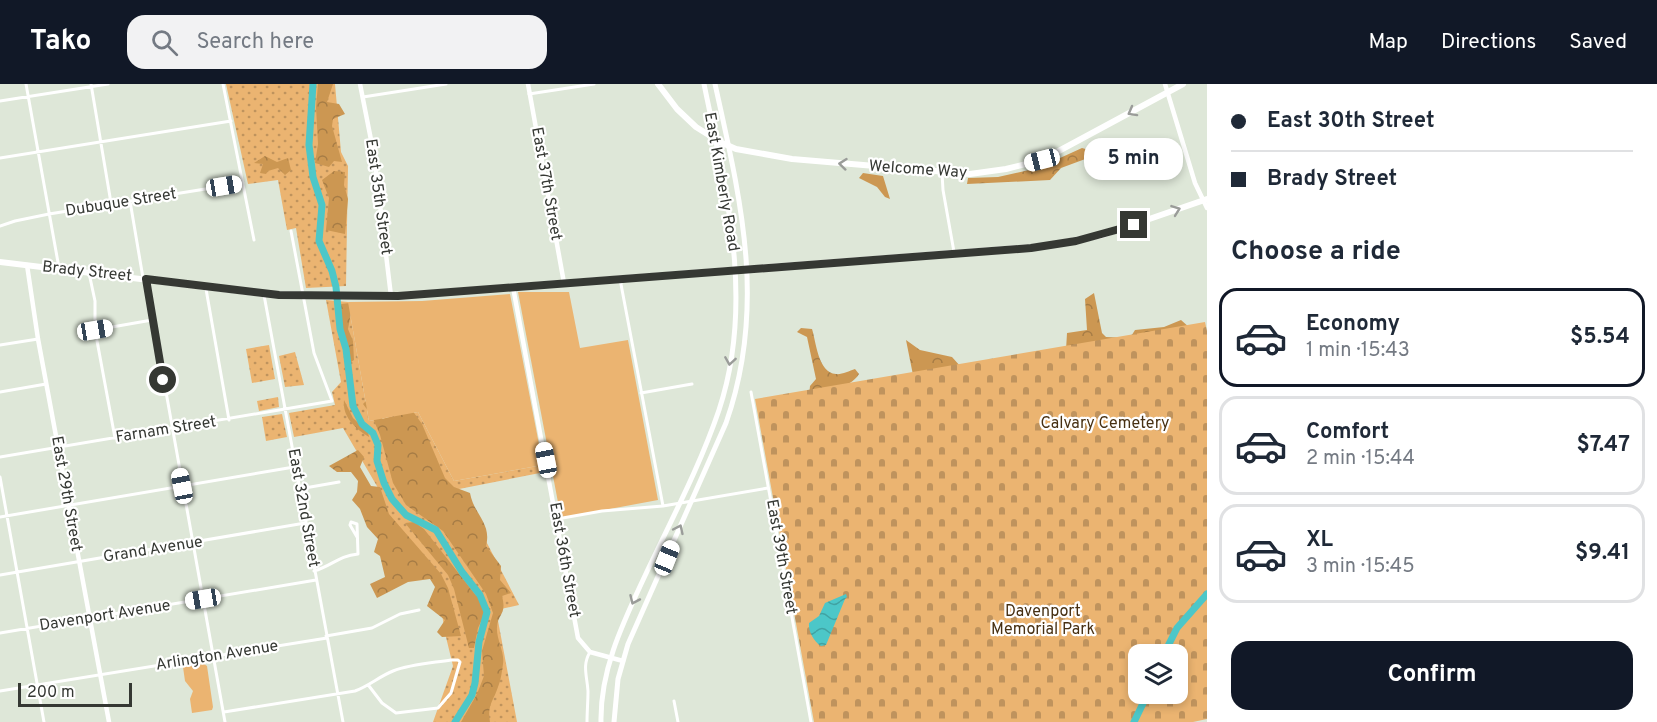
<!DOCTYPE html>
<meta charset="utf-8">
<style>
:root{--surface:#fff;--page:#f2f2f3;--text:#1f2937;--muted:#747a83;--line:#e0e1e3;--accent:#111827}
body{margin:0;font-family:Overpass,sans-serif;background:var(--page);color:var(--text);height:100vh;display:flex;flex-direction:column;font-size:22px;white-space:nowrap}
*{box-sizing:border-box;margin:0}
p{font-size:20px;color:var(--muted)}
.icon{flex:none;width:33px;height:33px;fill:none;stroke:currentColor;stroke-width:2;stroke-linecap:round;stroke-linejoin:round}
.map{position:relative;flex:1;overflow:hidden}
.details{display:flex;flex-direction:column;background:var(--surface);width:450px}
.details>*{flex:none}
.top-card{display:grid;align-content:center;height:132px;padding:0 24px;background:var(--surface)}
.buttons{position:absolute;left:1128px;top:560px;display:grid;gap:12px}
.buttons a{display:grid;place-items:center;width:60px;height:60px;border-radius:12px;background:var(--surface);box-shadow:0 3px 9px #0003;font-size:30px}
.scale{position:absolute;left:18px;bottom:15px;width:114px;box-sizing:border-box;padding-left:6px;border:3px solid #353833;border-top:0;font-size:16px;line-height:21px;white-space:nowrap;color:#353833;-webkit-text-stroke:4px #fff;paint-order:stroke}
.end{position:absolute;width:27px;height:27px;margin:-14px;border:8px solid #353833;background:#fff;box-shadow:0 0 0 3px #fff}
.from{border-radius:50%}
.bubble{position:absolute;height:42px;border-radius:18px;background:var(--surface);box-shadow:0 3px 9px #0003;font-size:20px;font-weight:700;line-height:42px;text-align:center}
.car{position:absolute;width:18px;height:36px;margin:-18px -9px;border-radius:8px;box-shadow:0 0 4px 2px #0007;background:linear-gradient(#fff 24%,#345 0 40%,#fff 0 76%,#345 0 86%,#fff 0)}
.top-card b{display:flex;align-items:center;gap:21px;height:57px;font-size:22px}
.top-card b+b{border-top:2px solid var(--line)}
.top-card i{width:15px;height:15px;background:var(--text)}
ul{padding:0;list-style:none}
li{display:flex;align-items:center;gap:18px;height:99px;margin:0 12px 9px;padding:0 12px;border:3px solid var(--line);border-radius:18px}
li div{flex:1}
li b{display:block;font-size:22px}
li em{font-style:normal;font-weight:700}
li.selected{border-color:var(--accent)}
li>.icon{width:54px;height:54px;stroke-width:1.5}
h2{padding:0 24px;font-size:27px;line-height:72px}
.cta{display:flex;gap:12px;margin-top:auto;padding:12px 24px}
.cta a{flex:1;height:69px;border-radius:18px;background:var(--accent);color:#fff;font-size:24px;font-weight:700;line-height:69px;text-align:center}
header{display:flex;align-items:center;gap:36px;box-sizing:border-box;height:84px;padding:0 30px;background:var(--accent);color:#fff}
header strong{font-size:28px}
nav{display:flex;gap:33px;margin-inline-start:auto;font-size:21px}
.search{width:420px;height:54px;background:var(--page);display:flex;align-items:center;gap:15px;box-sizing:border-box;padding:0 21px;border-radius:18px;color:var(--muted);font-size:22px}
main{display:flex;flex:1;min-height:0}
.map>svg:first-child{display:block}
.grass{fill:url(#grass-dots)}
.forest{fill:url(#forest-crowns)}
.cemetery{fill:url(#cemetery-stones);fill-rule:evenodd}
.garden{fill:#ebb471}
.water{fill:url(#water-waves)}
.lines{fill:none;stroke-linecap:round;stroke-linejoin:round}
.river{stroke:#4cc7c8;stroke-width:7}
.street{stroke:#fff;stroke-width:3}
.secondary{stroke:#fff;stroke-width:4.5}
.primary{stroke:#fff;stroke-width:5}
.highway{stroke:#fff;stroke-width:6}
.oneway{stroke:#9a9c99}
.route{stroke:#353833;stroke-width:8}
.labels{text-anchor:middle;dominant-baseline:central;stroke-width:4.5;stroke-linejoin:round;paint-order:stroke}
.street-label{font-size:16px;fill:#353833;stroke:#fff}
.park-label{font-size:16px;fill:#473012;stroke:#fff}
</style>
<header>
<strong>Tako</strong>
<div class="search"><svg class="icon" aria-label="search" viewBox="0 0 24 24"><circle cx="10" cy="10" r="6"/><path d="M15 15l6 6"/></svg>Search here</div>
<nav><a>Map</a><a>Directions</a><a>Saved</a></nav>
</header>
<main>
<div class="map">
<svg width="1207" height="638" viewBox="0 0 1207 638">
<defs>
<pattern id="grass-dots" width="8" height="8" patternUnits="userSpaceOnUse" patternTransform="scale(1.5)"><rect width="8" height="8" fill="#ebb471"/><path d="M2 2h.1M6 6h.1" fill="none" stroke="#bf935d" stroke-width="1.8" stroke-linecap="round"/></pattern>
<pattern id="forest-crowns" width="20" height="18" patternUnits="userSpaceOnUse" patternTransform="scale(1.5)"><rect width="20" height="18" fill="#cc9752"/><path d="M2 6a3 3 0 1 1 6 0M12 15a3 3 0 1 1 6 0" fill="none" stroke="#a67c45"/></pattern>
<pattern id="cemetery-stones" width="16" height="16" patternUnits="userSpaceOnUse" patternTransform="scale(1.5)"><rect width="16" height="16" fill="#ebb471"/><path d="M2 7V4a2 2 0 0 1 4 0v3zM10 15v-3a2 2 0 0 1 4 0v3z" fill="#bf935d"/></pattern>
<pattern id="water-waves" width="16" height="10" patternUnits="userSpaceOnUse" patternTransform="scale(1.5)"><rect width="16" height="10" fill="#4cc7c8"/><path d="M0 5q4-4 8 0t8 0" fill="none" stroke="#40a3a3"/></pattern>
</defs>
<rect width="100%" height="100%" fill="#dee7d8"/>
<path class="grass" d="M226 0H335L341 68 348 82 346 202 306 204 296 144 287 146 278 96 248 100Z
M326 216 348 218 369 337 418 328 454 397 543 381 545 388 459 405 519 521 496 526 517 638H433L453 582 445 549 437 498 394 462 381 409 343 344 294 353 289 329 335 321 332 308 341 298Z
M269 261 275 295 252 299 246 265Z
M295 268 304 301 285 303 279 272Z
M278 313 279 323 259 327 257 317Z
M282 330 287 353 266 357 262 333Z"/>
<path class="forest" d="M318 0H333L327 18 339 20 345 30 333 35 332 42 342 78 334 77 329 83 315 79 318 60 316 23Z
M1082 64 1089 66 1088 74 1061 84 1050 96 967 100 968 94 998 93 1038 84Z
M265 72 277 78 288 74 291 86 285 91 278 84 268 87 266 90 260 89 263 80 254 79Z
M334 87 345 88 344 101 348 115 345 150 326 146 329 114 322 96Z
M863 89 883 92 890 115 885 113 877 103 859 94Z
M1094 209 1102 249 1106 253 1130 254 1135 246 1164 243 1181 236 1190 244 1066 266 1067 249 1087 246 1085 215Z
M350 219 351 229 348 245 353 257 354 276 351 278 342 242 341 220Z
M801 244 812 245C816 257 818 289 836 290 841 291 849 287 855 285L859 290C850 305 824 308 809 312L810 302 816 295 807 253 797 248Z
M906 256 920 266 952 273 961 283 913 291Z
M344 316 353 334 368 348 369 353C356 345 342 333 344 316Z
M367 316 375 330 383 335 412 326 422 340 445 394 454 403 470 409C474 431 492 439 486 462L501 482 500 496 511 509 502 512C507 531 498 529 497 543 496 555 505 568 503 580 502 587 501 596 498 603 493 618 487 621 490 638H461L477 610 484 592 482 567 493 529 486 510 443 447 406 421 393 399 380 351 372 332 363 320Z
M358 366 364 373 360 383 371 402 380 403 389 430 441 490 448 504 461 552 442 553 437 548 445 536 427 522 435 503 430 495 408 498 377 514 370 500 385 493 380 472 374 468 378 455 367 443 360 425 352 416 357 408 358 397 351 388H337L329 382Z
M414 438 424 445 478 514 485 529 478 544 474 564H469L454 505 448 491 405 439Z"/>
<path class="cemetery" d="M1205 238 1207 247V635L1193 638H814L755 315ZM1138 570H1178V609H1138Z"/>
<path class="garden" d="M518 208H569L580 264 628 256 658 416 561 434Z
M510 210 543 381 454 397 418 328 369 337 348 218 422 217Z
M204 580 207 582 213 623 212 626 192 629 190 615 193 607 185 597 183 583Z"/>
<path class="water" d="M846 510 847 513 845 515 826 561 821 562C814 558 808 547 809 539L819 532 825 519Z"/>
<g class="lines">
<path class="river" d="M313 0 309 61 313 93 322 121 319 157 332 187 336 203 340 245 346 265 353 322 362 340 373 349 378 361 377 377 384 399 392 415 406 431 436 446 462 488 480 511 487 528 479 558 475 599 472 611 455 638
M1164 570 1177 544 1207 510
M1134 638 1148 609"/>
<path class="street" d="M26 0 59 184
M91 0 111 119
M223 0 254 156
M529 10 594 0
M363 13 446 0
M0 17 108 0
M0 74 231 37
M942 89 943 106 954 168
M130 117 143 194
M0 142 15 137 49 130 243 99
M89 189 95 217V246L115 354
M620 195 663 422
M146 196 225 638
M206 205 229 336
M264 211 343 638
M95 246 152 236
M0 261 38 255
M0 308 46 300
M751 308 811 638
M641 309 692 300
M0 373 332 317 314 269 291 147
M0 393 44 638
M299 405 339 398
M0 433 294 383
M557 435 602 427 663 422 768 404
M314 487C332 482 338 472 358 470L357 440 351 438 350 441 357 453
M0 491 305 439
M0 549 316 496
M326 552 372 544 400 530 419 526
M0 607 327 554
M674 617 678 638
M224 628 355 607C369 602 380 592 393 587 411 580 432 579 451 576H458L460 578 451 609 438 624 396 629 382 619 369 602
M587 638C587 628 588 617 588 607 587 592 582 581 590 568"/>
<path class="secondary" d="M360 0 374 71 391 212
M528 0 564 199
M1165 0 1195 99 1207 124
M27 181 38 255 109 638
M513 203 578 554 590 568 623 577"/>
<path class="primary" d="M601 638C600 587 622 541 643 496 669 440 699 385 719 326 755 218 726 107 704 0
M614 638 618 595 628 560 726 339C767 222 741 117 715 0"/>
<path class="highway" d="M658 0 677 25 696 43 720 58 736 65 792 75 970 90 1006 85 1042 76 1183 0
M0 178 264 210 391 212 1044 162 1103 151 1207 115"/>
</g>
<defs><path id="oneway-chevron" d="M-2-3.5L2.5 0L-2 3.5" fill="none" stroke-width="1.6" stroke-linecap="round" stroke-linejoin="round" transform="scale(1.5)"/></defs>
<g class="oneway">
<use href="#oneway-chevron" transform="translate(1132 28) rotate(151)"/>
<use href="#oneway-chevron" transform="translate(843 80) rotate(-174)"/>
<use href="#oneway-chevron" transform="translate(1176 126) rotate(-20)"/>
<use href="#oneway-chevron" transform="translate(730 277) rotate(99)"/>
<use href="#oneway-chevron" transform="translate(679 445) rotate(-65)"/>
<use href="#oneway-chevron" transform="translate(634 516) rotate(114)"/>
</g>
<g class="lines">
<path class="route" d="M163 296 146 195 279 211 398 212 1031 164 1076 157 1134 141"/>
</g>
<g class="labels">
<g class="street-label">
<text transform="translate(918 86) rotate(4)">Welcome Way</text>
<text transform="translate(721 98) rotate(80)">East Kimberly Road</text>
<text transform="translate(546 100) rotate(80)">East 37th Street</text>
<text transform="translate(378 113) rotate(82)">East 35th Street</text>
<text transform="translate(121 119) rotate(-9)">Dubuque Street</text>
<text transform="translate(87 188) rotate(6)">Brady Street</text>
<text transform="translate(166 346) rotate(-9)">Farnam Street</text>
<text transform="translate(66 410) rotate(80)">East 29th Street</text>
<text transform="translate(303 424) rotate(80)">East 32nd Street</text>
<text transform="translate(153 466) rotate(-9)">Grand Avenue</text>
<text transform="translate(781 473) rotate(80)">East 39th Street</text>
<text transform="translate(564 476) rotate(80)">East 36th Street</text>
<text transform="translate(105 532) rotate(-9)">Davenport Avenue</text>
<text transform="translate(217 572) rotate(-9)">Arlington Avenue</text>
</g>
<g class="park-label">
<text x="1105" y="340">Calvary Cemetery</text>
<text x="1043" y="528">Davenport<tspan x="1043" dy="18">Memorial Park</tspan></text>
</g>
</g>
</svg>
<div class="buttons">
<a><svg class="icon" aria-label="layers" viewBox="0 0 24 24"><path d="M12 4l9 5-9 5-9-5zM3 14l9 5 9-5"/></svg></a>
</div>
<div class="scale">200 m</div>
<i class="end from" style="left:163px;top:296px"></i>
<i class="end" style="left:1134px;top:141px"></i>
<div class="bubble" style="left:1084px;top:54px;width:99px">5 min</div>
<i class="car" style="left:1042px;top:76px;rotate:256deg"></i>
<i class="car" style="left:224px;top:102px;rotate:81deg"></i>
<i class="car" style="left:95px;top:246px;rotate:81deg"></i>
<i class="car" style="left:546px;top:376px;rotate:349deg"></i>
<i class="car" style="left:182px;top:402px;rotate:349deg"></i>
<i class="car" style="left:667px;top:474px;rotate:22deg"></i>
<i class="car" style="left:203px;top:515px;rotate:261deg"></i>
</div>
<section class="details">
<div class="top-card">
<b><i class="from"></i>East 30th Street</b>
<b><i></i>Brady Street</b>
</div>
<h2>Choose a ride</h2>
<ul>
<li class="selected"><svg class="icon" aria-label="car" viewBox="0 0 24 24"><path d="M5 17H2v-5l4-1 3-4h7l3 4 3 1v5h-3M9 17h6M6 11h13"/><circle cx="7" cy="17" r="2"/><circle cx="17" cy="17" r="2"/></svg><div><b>Economy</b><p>1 min · 15:43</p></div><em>$5.54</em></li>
<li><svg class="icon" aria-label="car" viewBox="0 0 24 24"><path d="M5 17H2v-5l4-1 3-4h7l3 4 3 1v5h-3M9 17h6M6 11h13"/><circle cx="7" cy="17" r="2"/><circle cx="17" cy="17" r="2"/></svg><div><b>Comfort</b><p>2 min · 15:44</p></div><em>$7.47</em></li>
<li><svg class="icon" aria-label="car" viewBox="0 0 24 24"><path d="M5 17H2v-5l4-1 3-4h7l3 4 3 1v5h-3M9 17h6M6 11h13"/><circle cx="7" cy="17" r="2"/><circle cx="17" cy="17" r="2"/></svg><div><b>XL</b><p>3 min · 15:45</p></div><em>$9.41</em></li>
</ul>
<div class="cta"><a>Confirm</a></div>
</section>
</main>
